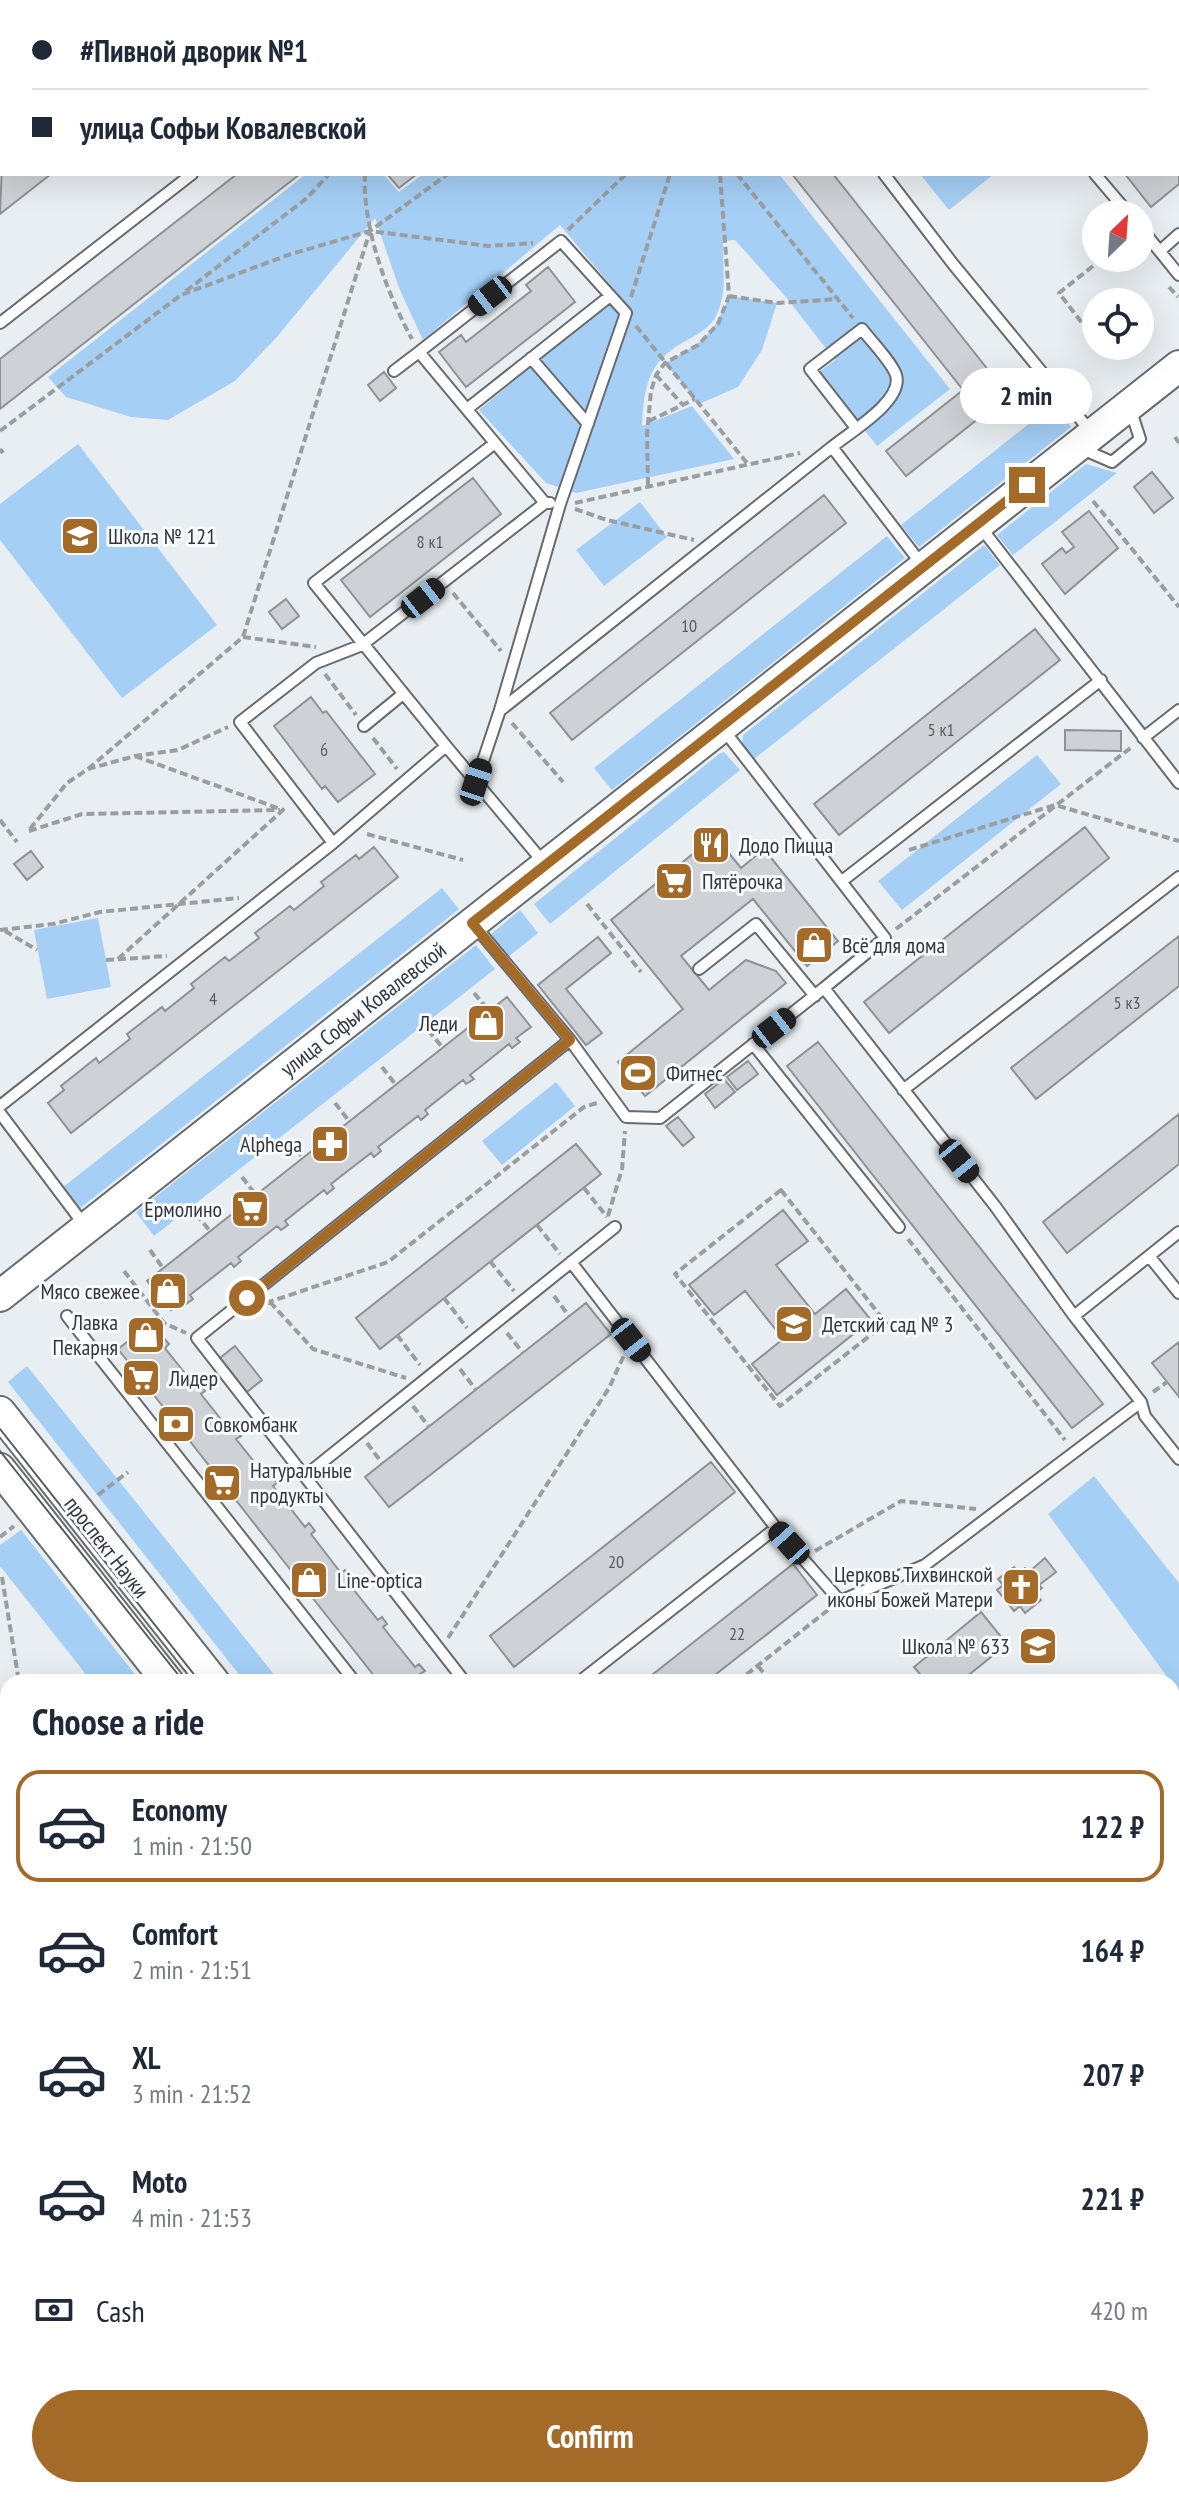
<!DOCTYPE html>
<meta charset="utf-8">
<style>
:root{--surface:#fff;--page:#f6f6f7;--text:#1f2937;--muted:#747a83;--line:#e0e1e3;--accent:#a36a28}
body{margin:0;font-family:"PT Sans Narrow",sans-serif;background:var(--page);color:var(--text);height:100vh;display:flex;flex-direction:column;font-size:30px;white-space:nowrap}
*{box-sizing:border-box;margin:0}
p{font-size:26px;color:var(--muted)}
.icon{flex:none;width:44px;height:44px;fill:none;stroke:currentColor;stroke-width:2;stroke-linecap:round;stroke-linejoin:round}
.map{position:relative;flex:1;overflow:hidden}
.panel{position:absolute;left:0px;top:1674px;width:1180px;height:824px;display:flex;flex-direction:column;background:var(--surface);border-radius:24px 24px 0 0;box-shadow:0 8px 32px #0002}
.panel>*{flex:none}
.hud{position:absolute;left:0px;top:0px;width:1180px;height:176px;box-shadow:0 8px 32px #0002;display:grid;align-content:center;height:176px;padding:0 32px;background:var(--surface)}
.needle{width:52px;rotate:25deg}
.fabs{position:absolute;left:1082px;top:200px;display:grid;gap:16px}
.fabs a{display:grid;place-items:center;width:72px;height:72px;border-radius:50%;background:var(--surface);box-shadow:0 8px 32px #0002;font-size:40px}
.end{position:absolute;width:36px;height:36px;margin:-18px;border:10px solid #a36a28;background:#fff;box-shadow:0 0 0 4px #fff}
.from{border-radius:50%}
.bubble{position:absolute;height:56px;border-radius:28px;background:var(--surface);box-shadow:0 8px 32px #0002;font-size:26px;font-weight:700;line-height:56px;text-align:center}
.car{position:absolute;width:24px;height:48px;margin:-24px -12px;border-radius:10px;box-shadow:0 0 6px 2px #0007;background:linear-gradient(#222 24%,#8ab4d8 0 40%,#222 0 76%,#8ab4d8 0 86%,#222 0)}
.hud b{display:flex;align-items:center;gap:28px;height:76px;font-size:30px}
.hud b+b{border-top:2px solid var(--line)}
.hud i{width:20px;height:20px;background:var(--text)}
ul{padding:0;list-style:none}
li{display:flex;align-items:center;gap:24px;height:112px;margin:0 16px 12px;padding:0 16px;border:4px solid transparent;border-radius:24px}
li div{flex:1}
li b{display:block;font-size:30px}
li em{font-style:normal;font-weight:700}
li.current{border-color:var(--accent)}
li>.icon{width:72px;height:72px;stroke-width:1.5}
h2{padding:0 32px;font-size:36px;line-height:96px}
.pay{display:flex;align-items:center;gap:20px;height:88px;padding:0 32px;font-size:30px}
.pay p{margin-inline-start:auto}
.cta{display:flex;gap:16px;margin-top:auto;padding:16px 32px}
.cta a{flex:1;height:92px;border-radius:48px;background:var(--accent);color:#fff;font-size:32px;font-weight:700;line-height:92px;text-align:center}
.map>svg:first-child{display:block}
.green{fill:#a5cff5}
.building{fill:#ced2d6;stroke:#8e9295;stroke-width:2}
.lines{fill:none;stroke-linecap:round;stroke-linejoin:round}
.lane-casing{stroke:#676b6e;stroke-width:14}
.secondary-casing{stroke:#676b6e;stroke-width:34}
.path{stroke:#9b9ea1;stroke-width:4;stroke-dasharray:8 4;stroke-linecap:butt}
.lane{stroke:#fff;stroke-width:10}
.secondary{stroke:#fff;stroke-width:30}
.tram{stroke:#57595b;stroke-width:2}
.route{stroke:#a36a28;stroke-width:10}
.labels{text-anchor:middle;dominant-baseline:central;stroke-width:6;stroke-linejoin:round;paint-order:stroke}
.number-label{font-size:18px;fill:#5a5d5f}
.poi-label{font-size:22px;fill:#343637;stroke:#f7fbff;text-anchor:start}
.street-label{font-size:22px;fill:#343637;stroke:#f7fbff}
</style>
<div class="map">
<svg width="1179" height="2498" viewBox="0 0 1179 2498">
<rect width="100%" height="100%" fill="#e9eef2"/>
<path class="green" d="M306 174H383L399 192 423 174H779L950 389 877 446 819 372 835 360 786 297 735 240 723 241C722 266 728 290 717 314 712 326 700 333 689 339 649 360 644 383 642 426L692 406 734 459 576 493 546 483 479 410 618 294 560 225 423 340 399 288 375 218 276 338 235 381 168 420 131 417 66 397 48 377Z
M920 174H994L949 210Z
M729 296 777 303 762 350 738 387 699 404 665 363C702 343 713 336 729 296Z
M1054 404 1071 427 919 547 901 525Z
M78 444 217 625 122 698 0 540V504Z
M1086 464 1117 473 1013 555 997 535Z
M640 502 667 537 604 586 576 550Z
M887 536 905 558 612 790 594 768Z
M984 545 1000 565 754 759 742 744 743 735Z
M724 752 740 770 550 924 534 904 719 754Z
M1037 755 1061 784 902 910 878 881Z
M442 888 459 909 79 1209 62 1188Z
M520 910 538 933 508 957 490 935Z
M98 918 111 987 47 999 34 930Z
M476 945 495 969 154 1236 136 1212Z
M556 1082 575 1106 502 1165 482 1141Z
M27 1366 280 1682H245L8 1382Z
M1094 1476 1179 1583V1693L1048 1514Z
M21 1530 141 1682H92L0 1566V1545Z
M1179 1948V2191L1172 2197V1953Z"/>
<path class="building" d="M0 0H61L2 2V77Z
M586 0H637L583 2Z
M1179 119V184L1151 207 1125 174H1178Z
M2 163V174H51L0 214Z
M237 174H300L0 409V359Z
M387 174H417L399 188Z
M792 174H833L1008 395 906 476 886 451 963 390Z
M548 267 575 302 466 387 439 352 461 335 466 342 531 291 526 285Z
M384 372 396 388 380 401 368 385Z
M1152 472 1173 498 1154 513 1134 487Z
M473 478 501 514 370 617 341 580Z
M824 495 846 523 572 740 550 713Z
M1089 511 1118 548 1065 594 1042 564 1062 548 1066 553 1074 547 1062 532Z
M286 599 299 616 282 629 269 612Z
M1035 629 1060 660 839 835 814 804Z
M311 697 323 713 326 711 375 774 338 802 325 786 322 789 274 726Z
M1065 730 1121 731V751L1065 750Z
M1085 827 1109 858 889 1033 864 1002Z
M715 836 741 868 764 849 838 941 807 966 753 899 681 956 709 990 746 960 776 971 786 983 645 1096 618 1062 683 1009 611 920Z
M374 847 398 877 71 1133 48 1103 64 1090 61 1086 96 1058 99 1063 130 1039 127 1034 162 1007 165 1011 194 988 191 984 225 957 229 961 259 938 255 933 290 906 294 910 324 886 321 882 356 855 359 859Z
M31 851 43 867 27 880 14 864Z
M1179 936V986L1036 1099 1011 1068Z
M598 937 611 953 566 989 602 1033 586 1045 538 985Z
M507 997 531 1027 516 1038 520 1042 512 1048 509 1044 470 1075 474 1079 466 1084 463 1080 425 1110 428 1114 421 1120 418 1116 378 1147 381 1151 374 1157 371 1153 331 1184 334 1188 327 1194 324 1190 285 1221 288 1225 281 1230 277 1226 238 1257 241 1261 234 1267 231 1263 190 1295 193 1299 186 1304 183 1300 171 1310 147 1281Z
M818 1042 1103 1404 1072 1428 787 1066Z
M748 1061 758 1074 737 1090 727 1077Z
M724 1079 735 1092 715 1108 705 1094Z
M1179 1114V1164L1067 1253 1043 1222Z
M678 1117 694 1137 683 1146 666 1126Z
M576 1144 601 1174 380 1349 356 1318Z
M783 1210 808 1241 776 1265 815 1314 846 1289 871 1320 777 1395 752 1364 783 1339 745 1291 714 1315 689 1285Z
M586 1303 611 1334 389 1507 365 1477Z
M148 1326 159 1341 163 1337 169 1344 165 1348 195 1386 199 1383 205 1391 201 1394 231 1432 235 1429 241 1436 236 1439 268 1479 272 1476 277 1483 273 1486 305 1527 309 1523 315 1531 311 1534 341 1573 345 1570 351 1577 346 1580 378 1620 382 1617 387 1624 383 1627 415 1667 419 1664 425 1671 420 1674 427 1682H379L278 1554 118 1349Z
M1179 1342V1397L1152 1363Z
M235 1346 262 1380 247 1392 220 1358Z
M711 1462 735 1492 514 1667 490 1636Z
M1045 1558 1056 1572 1039 1585 1042 1588 1035 1593 1041 1600 1025 1613 1020 1606 1014 1611 997 1590 1003 1585 998 1579 1014 1567 1019 1573 1025 1568 1029 1572Z
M793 1564 817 1595 706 1682H643Z
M981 1612 1007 1644 960 1682H910L920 1674 914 1667Z
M0 1815 8 1825V1876L5 1878 0 1872Z
M1175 1886 1179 1891V1933L1172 1938V1888Z
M8 2042V2087L0 2093V2049Z
M8 2213V2258L0 2264V2219Z
M1179 2214V2263L1172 2269V2219Z
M59 2490H116L106 2498H60L56 2493Z
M280 2490H337L327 2498H270Z
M959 2490H1007L1014 2498H965Z
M1075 2490H1082L1088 2498H1067Z"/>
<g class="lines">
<defs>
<path id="lane" d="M824 0 826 2
M1023 0 1025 2
M222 2 224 0
M414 2 416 0
M515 2 517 0
M896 2 899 0
M884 174 953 264 1091 432
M1095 174 1129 214
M1140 227 1179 275
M1160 251 1179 234
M0 323 192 174
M531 358 588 424
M394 371 419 352
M467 409 610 296
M832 447C850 432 904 401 896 375 892 362 870 340 862 329L810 369 856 428
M1082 449 1112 462 1140 439 1131 411
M979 525 1179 783
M502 709 832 447 923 566
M364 726 403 694
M723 729 885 938 824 988 995 1206 1074 1316 1141 1402 1145 1416 1179 1459
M1143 738 1179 710
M446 746 314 583 495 443
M476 782 500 710 560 504 626 313 561 241 419 352 545 503
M333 843 240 722 316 663 362 645 545 503H550
M842 881 1101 680
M699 969 756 924 815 996
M570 1040 626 1117 660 1118 824 988
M753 1044 899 1227
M903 1090 1179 877
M0 1106 333 843 446 746 544 863
M0 1113 85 1226
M1149 1256 1179 1293
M571 1262 776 1528
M67 1316 355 1682
M1074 1316 1179 1232
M305 1476 615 1227
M465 1682 197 1338 570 1040 475 926
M579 1682 776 1528 840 1601 925 1565 1141 1402
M0 1761 8 1772
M1172 1854 1179 1849
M0 2135 8 2128
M1172 2311 1179 2305
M530 2490 537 2498
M1040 2490 1047 2498
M212 2498 222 2490
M377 2498 386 2490
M432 2498 442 2490"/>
<path id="secondary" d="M0 1296 1179 366
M0 1412 214 1682
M0 1469 168 1682
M806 2490 812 2498
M852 2490 859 2498"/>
</defs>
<use href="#lane" class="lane-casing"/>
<use href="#secondary" class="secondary-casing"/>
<path class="path" d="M1077 0 1090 2
M667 2 670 0
M749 2 750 0
M994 2 995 0
M1097 2 1098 0
M1178 40 1179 41
M365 174C362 226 387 294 412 339
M737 174 853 318
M568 230 626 174
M1169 287 1178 297
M186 291 307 198 329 174
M729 296 777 303 838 299
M631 297 670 174
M636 326 747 463
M1096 341 1059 293 1103 258
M1100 346 1106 354
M656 375 683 405
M649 421 695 399
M0 431 181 295 288 255 370 231 488 246 533 243
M1175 437 1179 443
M0 449 3 453
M648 485 647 434 651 391 656 375 665 363 698 345 718 324 729 296 720 174
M1093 501 1179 607
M575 503 800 453
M575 509 607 520 694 540
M453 593 501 651
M243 637 316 647
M325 674 356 715
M512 723 563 782
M373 738 397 769
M88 769 243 637 370 231 448 174
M0 820 17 842
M30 829 67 783 88 769 135 756 178 750 228 727
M29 831 82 814 280 810
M367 834 463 860
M909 850 1055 805 1179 841
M587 904 641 972
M896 929 1133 746
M0 930 53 924 100 912 239 898
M5 931 37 950
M118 959 283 810 135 756
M106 960 167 956
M474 993 489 1011
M428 1030 443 1048
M382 1067 396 1085
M335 1103 349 1121
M289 1140 303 1158
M242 1177 256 1195
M584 1188 607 1217
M781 1190 886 1323 780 1406 675 1274Z
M196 1214 210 1231
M608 1216 622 1169 625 1131
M537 1225 560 1254
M908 1239 1065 1440
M150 1250 163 1268
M490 1261 514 1291
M124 1271 164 1323 186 1333
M554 1296 569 1316
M444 1298 467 1328
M270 1302 313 1349 406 1378
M266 1303 388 1262 584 1107 600 1102
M507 1333 523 1353
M397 1335 420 1365
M460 1369 476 1390
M1153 1392 1167 1382
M413 1406 429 1427
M367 1443 382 1463
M98 1495 128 1472
M0 1537 14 1526
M815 1551 901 1501 976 1509
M2 1577 19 1682
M448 1638 609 1388 625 1353
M758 1666 771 1682
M737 1682 828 1610
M0 1986 8 1980
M1172 1990 1179 1984
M1172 2119 1179 2118
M1172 2165 1179 2160
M0 2313 8 2307
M473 2490 480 2498
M1087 2490 1093 2498
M686 2498 687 2490"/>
<use href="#lane" class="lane"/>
<use href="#secondary" class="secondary"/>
<path class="tram" d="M0 1429 200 1682
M0 1451 184 1682
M824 2490 830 2498
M839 2490 846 2498"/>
</g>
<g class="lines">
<path class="route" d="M247 1298 570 1040 472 923 1027 485"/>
</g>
<defs>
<symbol id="school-square" viewBox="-11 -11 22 22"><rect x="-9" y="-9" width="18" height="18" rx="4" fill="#a36a28" stroke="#f7fbff"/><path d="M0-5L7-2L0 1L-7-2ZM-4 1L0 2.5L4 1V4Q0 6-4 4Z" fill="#fff"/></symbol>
<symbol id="restaurant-square" viewBox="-11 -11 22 22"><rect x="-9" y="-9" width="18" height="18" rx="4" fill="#a36a28" stroke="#f7fbff"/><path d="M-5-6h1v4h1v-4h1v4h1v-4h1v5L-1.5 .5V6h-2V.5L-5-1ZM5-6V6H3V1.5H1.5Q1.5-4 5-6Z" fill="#fff"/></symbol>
<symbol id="supermarket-square" viewBox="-11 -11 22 22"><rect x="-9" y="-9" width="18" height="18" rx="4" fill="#a36a28" stroke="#f7fbff"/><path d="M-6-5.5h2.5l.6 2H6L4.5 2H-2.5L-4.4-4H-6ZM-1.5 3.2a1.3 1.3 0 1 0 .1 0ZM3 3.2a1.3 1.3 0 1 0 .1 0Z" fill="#fff"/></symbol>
<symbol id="shop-square" viewBox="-11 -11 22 22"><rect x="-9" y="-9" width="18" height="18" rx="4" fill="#a36a28" stroke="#f7fbff"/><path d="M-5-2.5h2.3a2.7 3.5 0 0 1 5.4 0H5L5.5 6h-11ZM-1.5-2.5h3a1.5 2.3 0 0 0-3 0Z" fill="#fff"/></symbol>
<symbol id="stadium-square" viewBox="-11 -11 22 22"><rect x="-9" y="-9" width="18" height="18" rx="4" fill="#a36a28" stroke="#f7fbff"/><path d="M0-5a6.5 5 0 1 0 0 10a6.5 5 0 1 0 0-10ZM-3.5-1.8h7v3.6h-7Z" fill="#fff"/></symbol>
<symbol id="pharmacy-square" viewBox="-11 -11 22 22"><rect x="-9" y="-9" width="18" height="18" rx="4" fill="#a36a28" stroke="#f7fbff"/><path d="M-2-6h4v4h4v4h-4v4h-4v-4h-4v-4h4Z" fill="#fff"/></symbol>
<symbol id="bank-square" viewBox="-11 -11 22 22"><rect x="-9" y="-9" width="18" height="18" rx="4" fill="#a36a28" stroke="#f7fbff"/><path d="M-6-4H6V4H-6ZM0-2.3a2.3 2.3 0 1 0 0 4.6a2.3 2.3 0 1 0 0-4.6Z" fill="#fff"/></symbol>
<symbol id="church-square" viewBox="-11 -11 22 22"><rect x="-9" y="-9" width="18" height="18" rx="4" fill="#a36a28" stroke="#f7fbff"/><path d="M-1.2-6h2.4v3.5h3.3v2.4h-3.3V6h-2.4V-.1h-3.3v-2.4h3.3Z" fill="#fff"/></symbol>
</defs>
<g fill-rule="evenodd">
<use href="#school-square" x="58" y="514" width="44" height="44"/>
<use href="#restaurant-square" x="689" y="823" width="44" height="44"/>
<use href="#supermarket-square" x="652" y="859" width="44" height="44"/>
<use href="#shop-square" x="792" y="923" width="44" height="44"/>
<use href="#shop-square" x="464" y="1001" width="44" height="44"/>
<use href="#stadium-square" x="616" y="1051" width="44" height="44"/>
<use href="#pharmacy-square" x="308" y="1122" width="44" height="44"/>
<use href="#supermarket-square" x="228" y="1187" width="44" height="44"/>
<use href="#shop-square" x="146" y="1269" width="44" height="44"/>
<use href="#school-square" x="772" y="1302" width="44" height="44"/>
<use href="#shop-square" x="124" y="1313" width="44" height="44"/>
<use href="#supermarket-square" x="119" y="1356" width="44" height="44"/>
<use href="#bank-square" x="154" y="1402" width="44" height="44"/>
<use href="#supermarket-square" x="200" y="1461" width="44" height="44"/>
<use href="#shop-square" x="287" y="1558" width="44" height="44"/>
<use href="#church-square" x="999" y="1565" width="44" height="44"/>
<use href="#school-square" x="1016" y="1624" width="44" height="44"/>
</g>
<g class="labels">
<g class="number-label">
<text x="430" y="541">8 к1</text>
<text x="689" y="625">10</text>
<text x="941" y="729">5 к1</text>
<text x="324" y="749">6</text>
<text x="213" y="998">4</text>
<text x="1127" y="1002">5 к3</text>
<text x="616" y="1561">20</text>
<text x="737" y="1633">22</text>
</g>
<g class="poi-label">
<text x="108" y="536">Школа № 121</text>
<text x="739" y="845">Додо Пицца</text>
<text x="702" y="881">Пятёрочка</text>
<text x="842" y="945">Всё для дома</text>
<text x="458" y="1023" text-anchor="end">Леди</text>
<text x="666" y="1073">Фитнес</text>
<text x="302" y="1144" text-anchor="end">Alphega</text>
<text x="222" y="1209" text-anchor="end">Ермолино</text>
<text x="140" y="1291" text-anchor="end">Мясо свежее</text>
<text x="118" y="1322" text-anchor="end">Лавка<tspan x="118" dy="25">Пекарня</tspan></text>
<text x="822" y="1324">Детский сад № 3</text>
<text x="169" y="1378">Лидер</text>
<text x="204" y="1424">Совкомбанк</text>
<text x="250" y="1470">Натуральные<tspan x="250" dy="25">продукты</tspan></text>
<text x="993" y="1574" text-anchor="end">Церковь Тихвинской<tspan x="993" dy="25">иконы Божей Матери</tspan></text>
<text x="337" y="1580">Line-optica</text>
<text x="1010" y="1646" text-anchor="end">Школа № 633</text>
</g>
<g class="street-label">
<text transform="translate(363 1009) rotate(-38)">улица Софьи Ковалевской</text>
<text transform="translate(107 1547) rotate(52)">проспект Науки</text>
</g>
</g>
</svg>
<div class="fabs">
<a><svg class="needle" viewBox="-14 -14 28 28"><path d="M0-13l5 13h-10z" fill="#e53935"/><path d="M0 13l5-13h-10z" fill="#747a83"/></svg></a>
<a><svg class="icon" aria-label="locate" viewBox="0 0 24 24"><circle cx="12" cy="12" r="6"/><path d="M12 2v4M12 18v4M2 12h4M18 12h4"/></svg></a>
</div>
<i class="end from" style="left:247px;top:1298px"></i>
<i class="end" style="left:1027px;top:485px"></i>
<div class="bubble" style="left:960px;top:368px;width:132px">2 min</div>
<i class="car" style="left:490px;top:296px;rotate:232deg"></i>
<i class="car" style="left:423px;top:598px;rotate:52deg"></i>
<i class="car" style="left:476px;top:782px;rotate:18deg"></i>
<i class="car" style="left:774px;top:1028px;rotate:52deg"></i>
<i class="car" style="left:959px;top:1161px;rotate:141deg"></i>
<i class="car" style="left:631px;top:1340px;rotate:142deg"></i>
<i class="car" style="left:789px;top:1543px;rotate:318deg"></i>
<div class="hud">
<b><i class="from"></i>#Пивной дворик №1</b>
<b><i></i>улица Софьи Ковалевской</b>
</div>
<section class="panel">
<h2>Choose a ride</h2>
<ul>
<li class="current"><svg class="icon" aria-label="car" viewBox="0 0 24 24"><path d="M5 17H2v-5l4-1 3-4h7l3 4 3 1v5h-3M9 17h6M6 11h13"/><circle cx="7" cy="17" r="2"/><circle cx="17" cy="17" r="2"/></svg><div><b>Economy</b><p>1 min · 21:50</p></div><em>122 ₽</em></li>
<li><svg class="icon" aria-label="car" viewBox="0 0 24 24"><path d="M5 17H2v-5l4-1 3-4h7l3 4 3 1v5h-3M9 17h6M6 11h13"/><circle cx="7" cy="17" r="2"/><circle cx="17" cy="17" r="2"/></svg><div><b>Comfort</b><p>2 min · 21:51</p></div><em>164 ₽</em></li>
<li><svg class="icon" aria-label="car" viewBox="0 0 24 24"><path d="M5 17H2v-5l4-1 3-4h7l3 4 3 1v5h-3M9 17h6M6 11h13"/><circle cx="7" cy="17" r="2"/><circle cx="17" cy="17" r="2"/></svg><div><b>XL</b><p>3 min · 21:52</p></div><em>207 ₽</em></li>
<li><svg class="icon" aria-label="car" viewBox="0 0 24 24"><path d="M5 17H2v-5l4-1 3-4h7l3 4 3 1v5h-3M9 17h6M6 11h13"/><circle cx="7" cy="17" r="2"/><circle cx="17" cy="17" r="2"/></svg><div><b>Moto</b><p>4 min · 21:53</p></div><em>221 ₽</em></li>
</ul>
<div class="pay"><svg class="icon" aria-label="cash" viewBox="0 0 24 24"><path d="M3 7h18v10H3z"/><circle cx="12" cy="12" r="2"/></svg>Cash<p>420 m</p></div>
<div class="cta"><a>Confirm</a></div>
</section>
</div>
